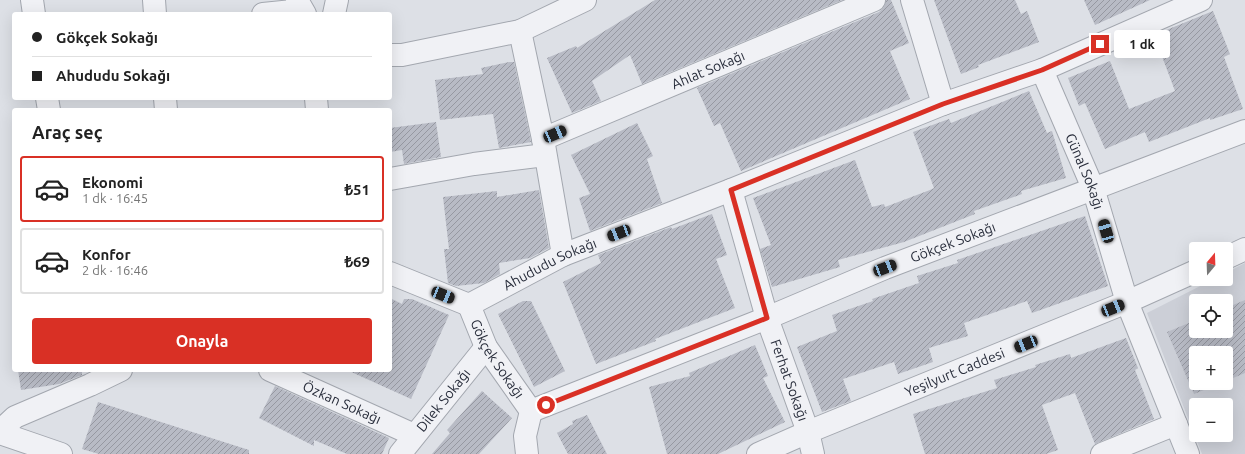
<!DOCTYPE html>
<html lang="tr">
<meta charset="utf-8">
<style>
:root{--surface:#fff;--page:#f6f6f6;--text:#222;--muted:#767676;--line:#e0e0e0;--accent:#d93025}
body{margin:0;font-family:Ubuntu,sans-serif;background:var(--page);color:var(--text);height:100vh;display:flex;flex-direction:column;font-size:15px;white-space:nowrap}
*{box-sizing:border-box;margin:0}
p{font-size:13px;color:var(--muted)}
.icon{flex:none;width:22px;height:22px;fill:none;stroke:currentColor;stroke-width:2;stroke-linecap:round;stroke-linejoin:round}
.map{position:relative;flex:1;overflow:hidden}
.panel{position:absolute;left:12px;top:108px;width:380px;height:264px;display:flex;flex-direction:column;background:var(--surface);border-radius:4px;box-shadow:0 4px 16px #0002}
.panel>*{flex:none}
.banner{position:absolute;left:12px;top:12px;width:380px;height:88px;border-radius:4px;box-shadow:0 4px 16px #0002;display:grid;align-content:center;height:88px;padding:0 20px;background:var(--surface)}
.needle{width:26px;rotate:19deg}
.fabs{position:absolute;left:1189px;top:242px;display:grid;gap:8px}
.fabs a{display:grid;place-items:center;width:44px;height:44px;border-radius:4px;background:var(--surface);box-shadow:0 4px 16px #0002;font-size:20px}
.end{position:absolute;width:18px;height:18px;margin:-9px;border:5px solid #d93025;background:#fff;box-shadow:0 0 0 2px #fff}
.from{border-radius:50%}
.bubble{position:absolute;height:28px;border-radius:4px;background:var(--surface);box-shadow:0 4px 16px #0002;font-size:13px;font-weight:700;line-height:28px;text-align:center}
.car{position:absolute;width:12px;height:24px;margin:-12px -6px;border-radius:5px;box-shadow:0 0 3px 1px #0007;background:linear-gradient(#222 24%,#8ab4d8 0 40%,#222 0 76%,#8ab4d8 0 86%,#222 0)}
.banner b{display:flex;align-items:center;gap:14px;height:38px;font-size:15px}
.banner b+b{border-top:1px solid var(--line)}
.banner i{width:10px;height:10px;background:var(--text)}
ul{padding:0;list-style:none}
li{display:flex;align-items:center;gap:12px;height:66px;margin:0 8px 6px;padding:0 12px;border:2px solid var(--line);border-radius:4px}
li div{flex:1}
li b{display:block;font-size:15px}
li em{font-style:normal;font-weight:700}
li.selected{border-color:var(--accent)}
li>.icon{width:36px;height:36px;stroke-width:1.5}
h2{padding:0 20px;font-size:18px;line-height:48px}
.cta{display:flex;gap:8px;margin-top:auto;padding:8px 20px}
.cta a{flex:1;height:46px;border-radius:4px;background:var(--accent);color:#fff;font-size:16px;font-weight:700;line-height:46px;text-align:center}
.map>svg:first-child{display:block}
.built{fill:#cccfd7;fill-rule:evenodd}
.building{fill:url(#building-hatch)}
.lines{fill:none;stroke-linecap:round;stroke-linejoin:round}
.minor-casing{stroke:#a3a7af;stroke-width:24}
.tertiary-casing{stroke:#a3a7af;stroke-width:24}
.minor{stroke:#f0f1f5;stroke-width:22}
.tertiary{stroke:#f0f1f5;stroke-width:22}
.route{stroke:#d93025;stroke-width:5}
.labels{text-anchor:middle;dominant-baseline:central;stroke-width:3.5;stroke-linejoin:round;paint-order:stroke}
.street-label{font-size:14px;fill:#282d3b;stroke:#edeff4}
</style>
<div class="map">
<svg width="1245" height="454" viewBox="0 0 1245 454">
<defs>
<pattern id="building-hatch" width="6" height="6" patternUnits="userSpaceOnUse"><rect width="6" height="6" fill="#b8bbc5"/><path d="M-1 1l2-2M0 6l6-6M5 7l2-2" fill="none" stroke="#9698a1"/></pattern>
</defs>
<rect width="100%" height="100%" fill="#dde0e6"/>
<path class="built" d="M1245 263V454H1202L1147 313 1214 279H1226V273ZM1196 301H1226V331H1196ZM1196 353H1226V383H1196ZM1196 405H1226V435H1196Z"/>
<path class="building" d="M655 0H842L642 84 630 55 592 81 601 101 572 113 547 58 576 46 577 48Z
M886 0H891L909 43 890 51 910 99 741 171 720 123 714 126 697 88 879 12 884 7Z
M934 0H1015L1021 14 1027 11 1039 42 978 65 979 67 961 74Z
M1084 0H1150L1095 25Z
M1213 11 1230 54 1224 57 1243 109 1210 120V118L1149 142 1145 132 1105 149 1085 103 1079 106 1068 78 1110 61 1129 109 1175 91 1154 35Z
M509 62H514L531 142 499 148 493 114 440 120 435 80 483 74 481 68Z
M1029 91 1047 133 1052 131 1066 178 1021 191 1022 194 974 211 975 214 904 242 838 260 840 267 772 287 760 249 771 245 753 198 855 160 872 207 884 204 885 207 930 190 934 188 913 132 949 119 951 123Z
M436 122 441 157 404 164 402 150 390 152V128Z
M637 123 653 156 647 159 662 203 590 231 579 198 590 194 571 155Z
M539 190 549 248 530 258 499 263 500 274 484 283 456 286 448 283 444 249H449L443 197 497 191V197Z
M712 214 727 255 716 259 735 308 655 339 656 341 596 364 563 282 601 263 598 255 671 227 672 229Z
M1085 216 1108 286 1032 313 1027 301 964 323 968 336 929 348 933 362 898 374 894 362 843 379 851 401 822 412 797 347 837 331 832 315 873 301 872 299 919 283 917 276 958 263 957 260Z
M390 298 402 304 404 299H412L449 315 411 399 347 370H390Z
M1245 300V373L1226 381V353H1196V383H1221L1194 394 1167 332 1196 320V331H1226V308Z
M523 301H531L565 371 534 387 498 314Z
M1126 338 1138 368 1135 370 1154 419 1095 444 1075 393 1042 405 1058 450 1046 454H925L913 414 997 388 994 380 1036 367 1035 365 1070 354 1071 358Z
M755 345 768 376 763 378 785 422 718 454H667L649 387 690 376 689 373Z
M18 370H82V375L59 384 21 390Z
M275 386 389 438 382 454H347L314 440V446L259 418Z
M482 391 512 418 479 454H432L450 433 447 430Z
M98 402 249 450V454H99L82 449Z
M587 415 607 454H568L557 433 573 424 572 421Z"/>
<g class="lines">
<defs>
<g id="minor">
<path d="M32 0 34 14"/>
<path d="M154 0 155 14"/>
<path d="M912 0 943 104"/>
<path d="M263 14 302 10"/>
<path d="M334 14 337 0"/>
<path d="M520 31 543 139 563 255"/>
<path id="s1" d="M1042 70 1093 188 1127 302 1188 454"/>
<path d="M47 98 49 110"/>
<path d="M165 98 166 110"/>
<path d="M316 98 317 110"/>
<path id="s2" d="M543 139 874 0"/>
<path d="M390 179 474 164 545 155"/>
<path id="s3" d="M731 190 767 318 808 432 813 454"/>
<path d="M1226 258 1245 249"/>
<path id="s4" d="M390 273 469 305 563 255 731 190 943 104 1042 70 1201 0"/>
<path id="s5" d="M469 305 486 347 531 411 767 318 885 268 1245 131"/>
<path id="s6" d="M270 370 414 435"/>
<path d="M0 431 15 417 90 385 121 370"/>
<path d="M0 433 61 454"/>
<path id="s7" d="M400 454 486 347"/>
<path d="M527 454 525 436 531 411"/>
<path id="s8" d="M758 454 808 432 1127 302 1196 271"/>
<path d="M1102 454 1176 424"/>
</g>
<path id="tertiary" d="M297 0 305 14
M390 55H402L520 31 585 0"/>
</defs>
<use href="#minor" class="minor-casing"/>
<use href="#tertiary" class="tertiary-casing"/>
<use href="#minor" class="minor"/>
<use href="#tertiary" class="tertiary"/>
</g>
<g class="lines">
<path class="route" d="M546 405 767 318 731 190 943 104 1042 70 1100 44"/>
</g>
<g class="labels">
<g class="street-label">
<text stroke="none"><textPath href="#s2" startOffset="179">Ahlat Sokağı</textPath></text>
<text stroke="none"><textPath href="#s1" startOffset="110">Günal Sokağı</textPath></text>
<text stroke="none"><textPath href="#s5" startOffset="578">Gökçek Sokağı</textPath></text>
<text stroke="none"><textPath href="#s4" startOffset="176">Ahududu Sokağı</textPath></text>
<text stroke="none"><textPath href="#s5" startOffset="61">Gökçek Sokağı</textPath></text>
<text stroke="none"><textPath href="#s8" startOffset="213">Yeşilyurt Caddesi</textPath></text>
<text stroke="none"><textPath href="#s3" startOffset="199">Ferhat Sokağı</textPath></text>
<text stroke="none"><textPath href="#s7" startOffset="69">Dilek Sokağı</textPath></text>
<text stroke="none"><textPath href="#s6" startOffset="79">Özkan Sokağı</textPath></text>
</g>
</g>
</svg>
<div class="fabs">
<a><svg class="needle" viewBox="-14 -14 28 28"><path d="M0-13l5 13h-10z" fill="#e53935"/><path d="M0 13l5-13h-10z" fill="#767676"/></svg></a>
<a><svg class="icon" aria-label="locate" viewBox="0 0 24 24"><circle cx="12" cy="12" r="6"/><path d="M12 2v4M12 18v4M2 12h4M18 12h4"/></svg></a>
<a>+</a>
<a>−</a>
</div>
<i class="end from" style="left:546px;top:405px"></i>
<i class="end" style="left:1100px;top:44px"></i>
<div class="bubble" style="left:1114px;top:30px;width:56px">1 dk</div>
<i class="car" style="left:555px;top:134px;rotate:67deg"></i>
<i class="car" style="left:1106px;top:231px;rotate:344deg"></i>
<i class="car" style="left:619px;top:233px;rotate:249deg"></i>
<i class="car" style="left:885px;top:268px;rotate:69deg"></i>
<i class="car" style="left:443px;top:295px;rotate:112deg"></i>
<i class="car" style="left:1113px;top:308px;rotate:68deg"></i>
<i class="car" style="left:1026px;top:344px;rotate:248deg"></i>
<div class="banner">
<b><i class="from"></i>Gökçek Sokağı</b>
<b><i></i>Ahududu Sokağı</b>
</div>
<section class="panel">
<h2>Araç seç</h2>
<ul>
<li class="selected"><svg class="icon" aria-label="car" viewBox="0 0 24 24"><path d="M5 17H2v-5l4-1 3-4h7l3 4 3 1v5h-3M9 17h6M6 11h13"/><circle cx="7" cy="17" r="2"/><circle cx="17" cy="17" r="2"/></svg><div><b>Ekonomi</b><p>1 dk · 16:45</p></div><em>₺51</em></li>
<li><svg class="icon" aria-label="car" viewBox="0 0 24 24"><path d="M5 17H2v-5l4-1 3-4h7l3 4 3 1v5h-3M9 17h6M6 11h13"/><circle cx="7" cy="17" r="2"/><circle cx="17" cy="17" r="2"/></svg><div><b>Konfor</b><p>2 dk · 16:46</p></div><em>₺69</em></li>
</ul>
<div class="cta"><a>Onayla</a></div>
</section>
</div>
